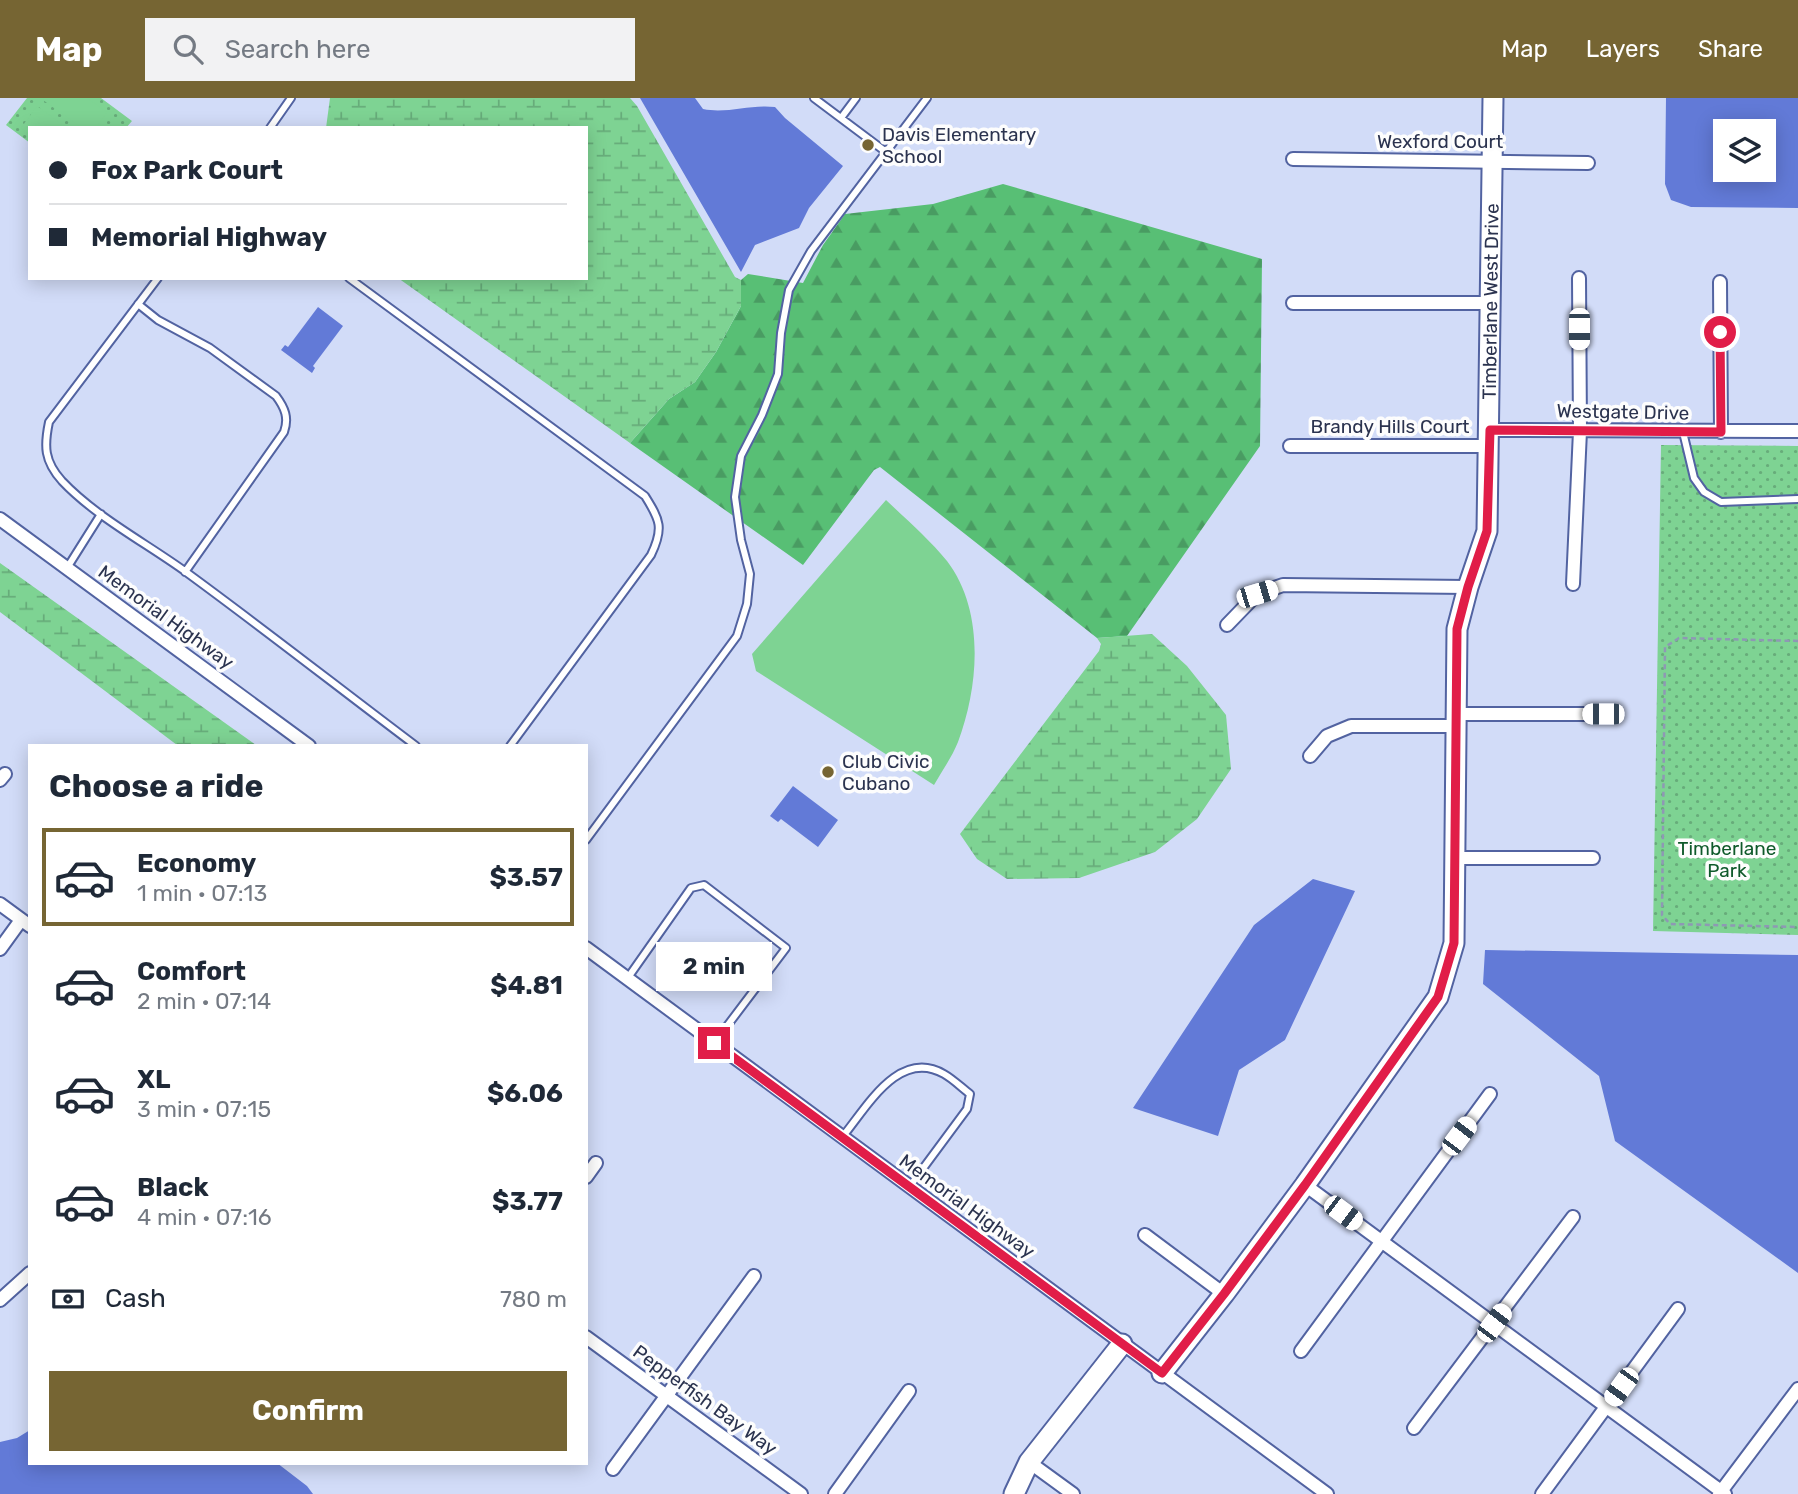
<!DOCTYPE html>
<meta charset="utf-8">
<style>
:root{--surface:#fff;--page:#f2f2f3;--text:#1f2937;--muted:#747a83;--line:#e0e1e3;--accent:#766533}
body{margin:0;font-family:Rubik,sans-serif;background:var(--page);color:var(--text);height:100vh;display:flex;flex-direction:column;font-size:26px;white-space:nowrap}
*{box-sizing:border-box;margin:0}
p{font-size:23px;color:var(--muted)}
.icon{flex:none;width:38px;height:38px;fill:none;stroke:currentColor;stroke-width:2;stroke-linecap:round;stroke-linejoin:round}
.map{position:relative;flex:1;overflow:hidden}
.drawer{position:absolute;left:28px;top:646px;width:560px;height:721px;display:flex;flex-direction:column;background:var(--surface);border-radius:0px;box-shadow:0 4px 18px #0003}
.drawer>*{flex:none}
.top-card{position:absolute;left:28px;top:28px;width:560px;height:154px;border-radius:0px;box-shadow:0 4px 18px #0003;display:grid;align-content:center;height:154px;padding:0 21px;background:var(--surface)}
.tools{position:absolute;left:1713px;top:21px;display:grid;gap:14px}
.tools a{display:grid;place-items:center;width:63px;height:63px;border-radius:0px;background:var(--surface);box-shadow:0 4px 18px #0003;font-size:35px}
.end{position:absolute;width:32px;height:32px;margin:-16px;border:9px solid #e11d48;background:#fff;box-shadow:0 0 0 4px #fff}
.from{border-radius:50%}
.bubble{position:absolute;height:49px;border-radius:0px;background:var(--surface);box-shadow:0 4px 18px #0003;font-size:23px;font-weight:700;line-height:49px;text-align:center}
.car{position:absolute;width:21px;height:42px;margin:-21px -10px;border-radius:9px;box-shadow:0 0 5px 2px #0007;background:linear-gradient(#fff 24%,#345 0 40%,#fff 0 76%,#345 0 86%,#fff 0)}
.top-card b{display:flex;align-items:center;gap:24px;height:66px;font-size:26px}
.top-card b+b{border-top:2px solid var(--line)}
.top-card i{width:18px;height:18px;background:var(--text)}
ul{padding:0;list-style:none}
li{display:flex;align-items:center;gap:21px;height:98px;margin:0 14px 10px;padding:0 7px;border:4px solid transparent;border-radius:0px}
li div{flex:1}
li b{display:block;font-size:26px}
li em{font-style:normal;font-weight:700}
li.selected{border-color:var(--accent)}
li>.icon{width:63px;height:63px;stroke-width:1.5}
h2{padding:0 21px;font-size:32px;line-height:84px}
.pay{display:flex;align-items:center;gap:18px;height:77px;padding:0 21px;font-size:26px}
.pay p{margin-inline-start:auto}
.cta{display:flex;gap:14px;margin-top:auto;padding:14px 21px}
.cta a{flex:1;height:80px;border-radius:0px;background:var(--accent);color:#fff;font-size:28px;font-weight:700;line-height:80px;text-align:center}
header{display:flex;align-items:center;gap:42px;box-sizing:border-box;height:98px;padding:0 35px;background:var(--accent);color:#fff}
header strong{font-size:33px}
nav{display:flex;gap:38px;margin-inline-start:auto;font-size:24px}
.search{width:490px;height:63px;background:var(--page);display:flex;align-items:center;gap:18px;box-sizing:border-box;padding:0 24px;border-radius:0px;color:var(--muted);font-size:26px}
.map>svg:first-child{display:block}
.forest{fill:url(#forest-firs)}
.wetland{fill:url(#wetland-marsh)}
.park{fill:url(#park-dots)}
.pitch{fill:#7ed393}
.water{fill:#627ad7;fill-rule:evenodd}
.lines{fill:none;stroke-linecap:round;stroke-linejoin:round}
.lane-casing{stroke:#5263a1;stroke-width:10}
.street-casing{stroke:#5263a1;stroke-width:16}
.secondary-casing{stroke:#5263a1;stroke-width:23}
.path{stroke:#8e98b4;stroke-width:2.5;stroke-dasharray:5 3.5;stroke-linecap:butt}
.lane{stroke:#fff;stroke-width:6}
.street{stroke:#fff;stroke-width:12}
.secondary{stroke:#fff;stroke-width:19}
.route{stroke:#e11d48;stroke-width:9}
.poi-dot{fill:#766533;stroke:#fdfdfd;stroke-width:2.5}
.labels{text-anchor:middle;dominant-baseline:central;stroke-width:7;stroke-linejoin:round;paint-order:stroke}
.poi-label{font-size:19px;fill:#2b334f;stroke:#fdfdfd;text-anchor:start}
.street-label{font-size:19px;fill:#2b334f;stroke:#fdfdfd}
.park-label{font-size:19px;fill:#0f5a2b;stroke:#fdfdfd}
</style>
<header>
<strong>Map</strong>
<div class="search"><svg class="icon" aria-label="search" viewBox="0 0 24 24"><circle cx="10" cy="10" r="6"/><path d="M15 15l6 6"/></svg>Search here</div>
<nav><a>Map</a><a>Layers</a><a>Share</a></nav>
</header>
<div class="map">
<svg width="1798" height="1396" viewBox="0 0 1798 1396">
<defs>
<pattern id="forest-firs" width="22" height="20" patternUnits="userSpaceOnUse" patternTransform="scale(1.75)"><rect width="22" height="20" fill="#58bf75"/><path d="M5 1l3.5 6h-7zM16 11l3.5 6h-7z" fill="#499c62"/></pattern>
<pattern id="wetland-marsh" width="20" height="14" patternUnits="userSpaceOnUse" patternTransform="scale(1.75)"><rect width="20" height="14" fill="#7ed393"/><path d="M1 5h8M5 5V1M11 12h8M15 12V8" fill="none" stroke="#67ac7a"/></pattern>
<pattern id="park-dots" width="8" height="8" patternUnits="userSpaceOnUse" patternTransform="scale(1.75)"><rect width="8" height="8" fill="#7ed393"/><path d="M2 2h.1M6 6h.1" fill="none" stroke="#67ac7a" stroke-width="1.8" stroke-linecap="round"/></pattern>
</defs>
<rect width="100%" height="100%" fill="#d2dcf8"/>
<path class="forest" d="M1003 86 1262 161 1260 348 1127 538 1097 540 880 369 874 372 803 467 630 345 669 301 695 284 716 254 741 208V182L748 176 803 185 823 147 845 116 933 106Z"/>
<path class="wetland" d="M330 0H630L637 8 735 179 741 182V208L716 254 695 284 669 301 630 345 398 180H586V30H326Z
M0 465 256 647H177L0 514Z
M1152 536 1187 568 1226 617 1231 671 1197 721 1155 754 1079 780 1007 781 977 761 960 736 1099 553 1101 546 1097 540Z"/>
<path class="park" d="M27 0H101L132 23 126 30H30V45L6 27Z
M1661 347 1798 348V837L1653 833Z"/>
<path class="pitch" d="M44 0H87L107 14 96 30H82L43 2Z
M37 8 67 30H30V37L21 30Z
M886 402C907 422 929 441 947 463 985 513 979 588 958 644 952 659 942 673 934 687L756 573 752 556Z"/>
<path class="water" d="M640 0H695L703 11C727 16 750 6 775 9L785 20 843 68 809 110 799 130 755 147 741 174Z
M1666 0H1798V110L1691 109 1671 102 1665 86ZM1764 33V72H1726V33Z
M318 209 343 228 313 268 315 270 312 275 281 252 285 247 288 249Z
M793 688 838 722 818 749 781 721 778 724 770 718Z
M1313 781 1355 793 1285 942 1239 972 1218 1038 1133 1010 1254 827Z
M1485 852 1798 857V1175L1615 1043 1599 978 1483 886Z
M30 1332V1365H277L307 1388 313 1396H0V1344L17 1340Z"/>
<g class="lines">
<defs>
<path id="lane" d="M814 0 886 54
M841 20 856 0
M270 30 291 0
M158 180 49 324C44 348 44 363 62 383 96 419 146 445 186 474 264 531 339 590 416 648
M349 180 645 398C660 422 664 430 651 457L510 648
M138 206 158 222 210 250 276 298C285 310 289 320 284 334L185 474
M1683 334 1694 380 1704 394 1721 404 1798 401
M67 470 101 416
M586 742 737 538 747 506 750 476 741 442 735 399 741 358 762 317 778 276 781 235 789 192 811 153 927 0
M627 881 691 790 704 787 786 850 715 944
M843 1038C867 1009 899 950 944 976 953 981 962 990 970 996L967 1011 910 1088"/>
<path id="street" d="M1293 61 1588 65
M1720 184 1721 334
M1293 205H1491
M1490 332 1798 333
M1290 348H1489
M0 421 309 648
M1573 486 1580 333 1579 180
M1227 527 1257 496 1283 487 1468 489
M1457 616H1603
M1310 658 1327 638 1351 628H1457
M0 682 5 676
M1455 760H1593
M0 806 30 828
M586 850 1327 1396
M0 851 21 822
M586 1079 596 1065
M1305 1087 1725 1396
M1145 1137 1224 1196
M0 1202 30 1175
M586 1239 801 1396
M1301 1253 1490 996
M1414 1330 1573 1119
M1029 1364 1073 1396
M613 1371 754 1178
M835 1396 909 1293
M1542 1396 1678 1211
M1719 1396 1798 1291"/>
<g id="secondary">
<path id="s1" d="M1162 1275 1224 1196 1305 1087 1438 899 1454 845 1457 531 1468 489 1487 433 1493 0"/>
<path d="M1014 1396 1029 1364 1122 1246"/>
</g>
</defs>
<use href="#lane" class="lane-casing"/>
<use href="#street" class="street-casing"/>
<use href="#secondary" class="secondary-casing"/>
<path class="path" d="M1798 543 1679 540 1665 549 1662 817 1670 826 1798 829"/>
<use href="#lane" class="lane"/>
<use href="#street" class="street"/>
<use href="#secondary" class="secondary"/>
</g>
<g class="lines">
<path class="route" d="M714 945 1162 1275 1224 1196 1305 1087 1438 899 1454 845 1457 531 1468 489 1487 433 1490 332 1721 334 1720 234"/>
</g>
<g class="poi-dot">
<circle cx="868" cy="47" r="7"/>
<circle cx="828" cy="674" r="7"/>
</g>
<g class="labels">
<g class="poi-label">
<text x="882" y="36">Davis Elementary<tspan x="882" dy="22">School</tspan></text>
<text x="842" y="663">Club Civic<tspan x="842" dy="22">Cubano</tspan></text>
</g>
<g class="street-label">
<text x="1440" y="43">Wexford Court</text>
<text stroke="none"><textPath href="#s1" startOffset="1169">Timberlane West Drive</textPath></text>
<text transform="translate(1623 314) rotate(1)">Westgate Drive</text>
<text x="1390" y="328">Brandy Hills Court</text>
<text transform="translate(166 519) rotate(36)">Memorial Highway</text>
<text transform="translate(967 1108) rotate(36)">Memorial Highway</text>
<text transform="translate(705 1302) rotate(36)">Pepperfish Bay Way</text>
</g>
<g class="park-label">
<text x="1727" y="750">Timberlane<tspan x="1727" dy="22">Park</tspan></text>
</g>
</g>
</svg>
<div class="tools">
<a><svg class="icon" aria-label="layers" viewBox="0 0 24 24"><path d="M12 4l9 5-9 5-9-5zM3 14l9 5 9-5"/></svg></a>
</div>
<i class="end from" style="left:1720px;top:234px"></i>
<i class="end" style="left:714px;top:945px"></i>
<div class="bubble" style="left:656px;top:844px;width:116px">2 min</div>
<i class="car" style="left:1579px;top:231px;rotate:180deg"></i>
<i class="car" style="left:1257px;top:496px;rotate:73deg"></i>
<i class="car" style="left:1603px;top:616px;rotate:270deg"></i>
<i class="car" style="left:1459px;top:1038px;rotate:37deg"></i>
<i class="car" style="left:1343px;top:1115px;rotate:127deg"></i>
<i class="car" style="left:1494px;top:1225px;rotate:37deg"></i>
<i class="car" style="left:1621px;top:1289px;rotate:216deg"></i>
<div class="top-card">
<b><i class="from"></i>Fox Park Court</b>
<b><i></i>Memorial Highway</b>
</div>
<section class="drawer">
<h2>Choose a ride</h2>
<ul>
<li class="selected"><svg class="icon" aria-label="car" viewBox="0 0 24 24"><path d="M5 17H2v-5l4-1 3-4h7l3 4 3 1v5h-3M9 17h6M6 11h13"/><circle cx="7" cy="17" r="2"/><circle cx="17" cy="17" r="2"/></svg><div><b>Economy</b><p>1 min · 07:13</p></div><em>$3.57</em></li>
<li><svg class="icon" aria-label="car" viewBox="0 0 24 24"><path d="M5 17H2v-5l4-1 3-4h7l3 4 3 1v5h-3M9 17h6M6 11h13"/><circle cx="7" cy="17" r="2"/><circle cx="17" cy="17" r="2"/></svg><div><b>Comfort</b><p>2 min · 07:14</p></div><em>$4.81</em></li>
<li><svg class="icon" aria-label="car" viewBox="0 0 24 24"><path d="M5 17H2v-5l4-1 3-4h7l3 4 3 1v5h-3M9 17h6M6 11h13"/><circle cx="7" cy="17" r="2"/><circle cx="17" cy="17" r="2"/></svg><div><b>XL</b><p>3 min · 07:15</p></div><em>$6.06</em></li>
<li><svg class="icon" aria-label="car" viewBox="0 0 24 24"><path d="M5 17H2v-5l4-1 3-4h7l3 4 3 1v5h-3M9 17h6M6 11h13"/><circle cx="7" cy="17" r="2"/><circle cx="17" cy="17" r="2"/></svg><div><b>Black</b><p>4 min · 07:16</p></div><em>$3.77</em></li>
</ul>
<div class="pay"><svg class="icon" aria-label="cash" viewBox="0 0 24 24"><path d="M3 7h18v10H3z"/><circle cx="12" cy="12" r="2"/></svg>Cash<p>780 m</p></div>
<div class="cta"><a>Confirm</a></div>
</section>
</div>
